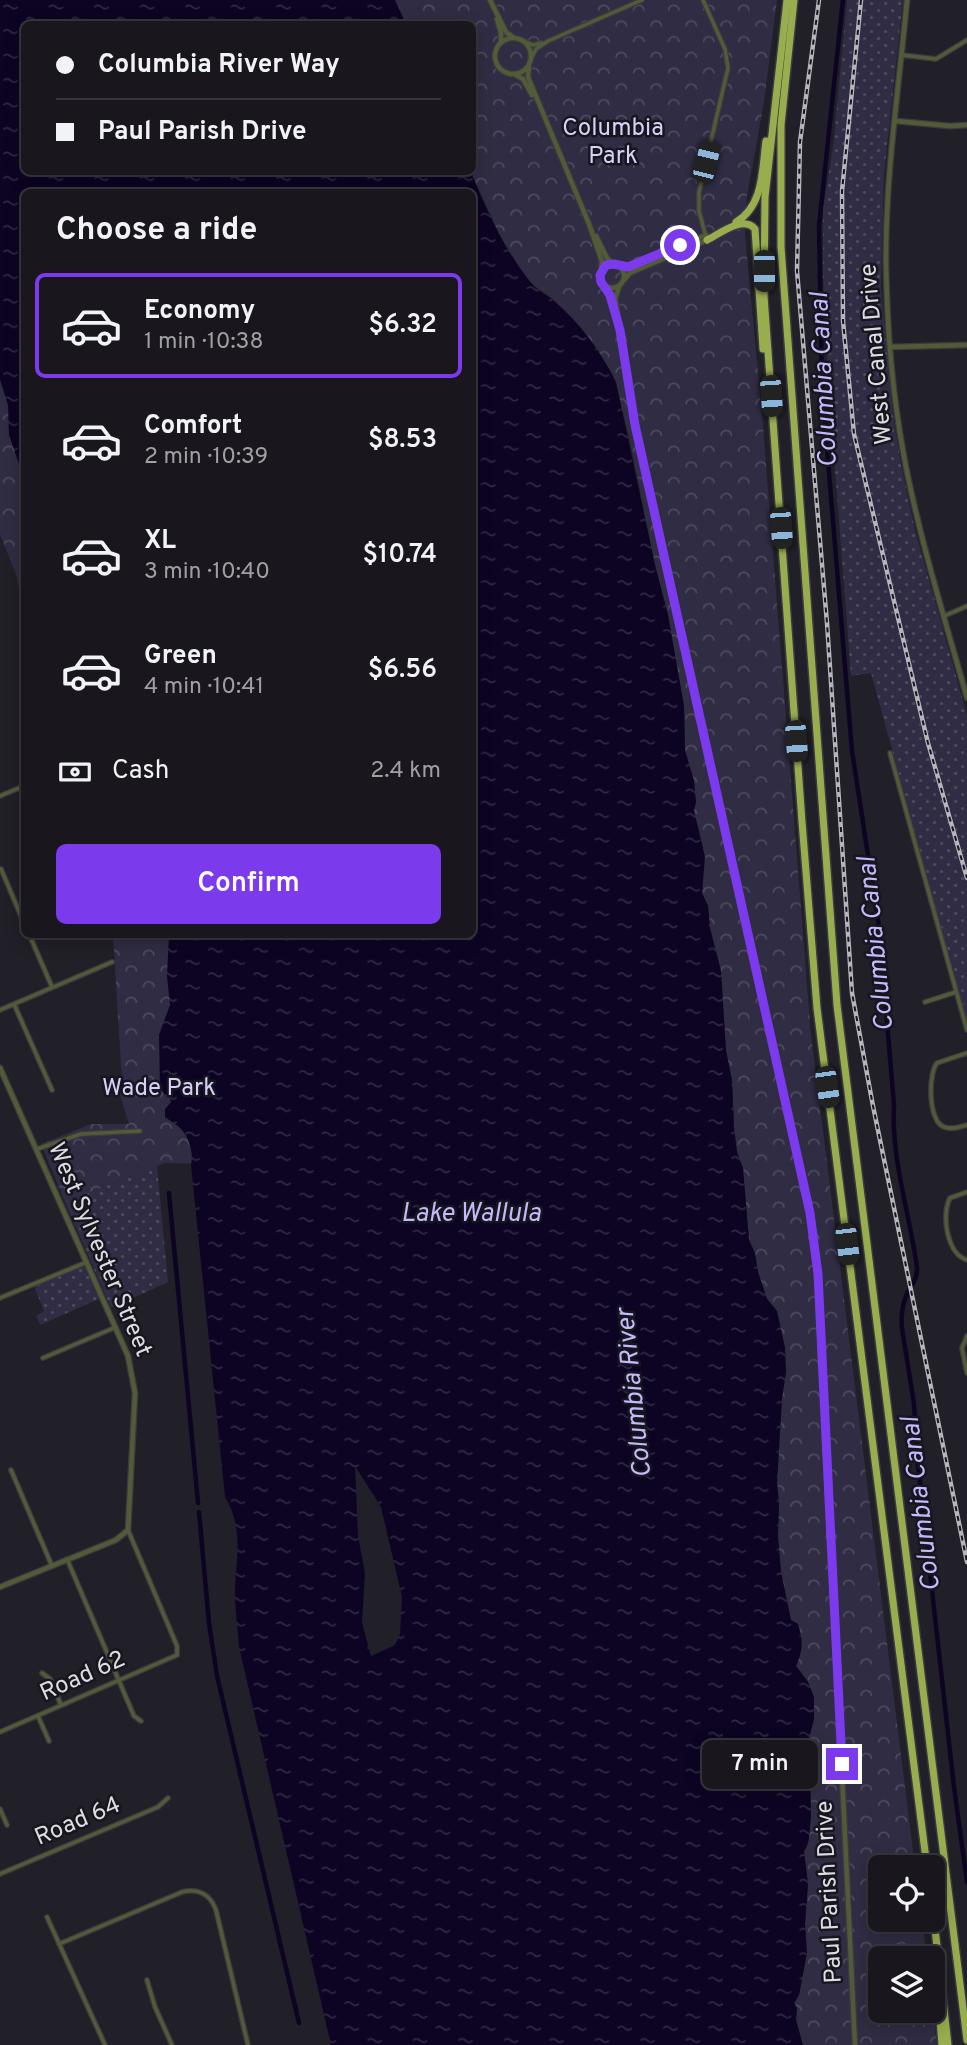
<!DOCTYPE html>
<meta charset="utf-8">
<style>
:root{--surface:#19171d;--page:#222026;--text:#f1f3f6;--muted:#9f9fa4;--line:#37363b;--accent:#7c3aed}
body{margin:0;font-family:Overpass,sans-serif;background:var(--page);color:var(--text);height:100vh;display:flex;flex-direction:column;font-size:26px;white-space:nowrap}
*{box-sizing:border-box;margin:0}
p{font-size:23px;color:var(--muted)}
.icon{flex:none;width:38px;height:38px;fill:none;stroke:currentColor;stroke-width:2;stroke-linecap:round;stroke-linejoin:round}
.map{position:relative;flex:1;overflow:hidden}
.sheet{position:absolute;left:21px;top:189px;width:455px;height:749px;display:flex;flex-direction:column;background:var(--surface);border-radius:10px;box-shadow:0 4px 18px #0003,0 0 0 2px var(--line)}
.sheet>*{flex:none}
.hud{position:absolute;left:21px;top:21px;width:455px;height:154px;border-radius:10px;box-shadow:0 4px 18px #0003,0 0 0 2px var(--line);display:grid;align-content:center;height:154px;padding:0 35px;background:var(--surface)}
.buttons{position:absolute;left:868px;top:1855px;display:grid;gap:14px}
.buttons a{display:grid;place-items:center;width:77px;height:77px;border-radius:10px;background:var(--surface);box-shadow:0 4px 18px #0003,0 0 0 2px var(--line);font-size:35px}
.end{position:absolute;width:32px;height:32px;margin:-16px;border:9px solid #7c3aed;background:#fff;box-shadow:0 0 0 4px #fff}
.from{border-radius:50%}
.bubble{position:absolute;height:49px;border-radius:10px;background:var(--surface);box-shadow:0 4px 18px #0003,0 0 0 2px var(--line);font-size:23px;font-weight:600;line-height:49px;text-align:center}
.car{position:absolute;width:21px;height:42px;margin:-21px -10px;border-radius:9px;box-shadow:0 0 5px 2px #0007;background:linear-gradient(#222 24%,#8ab4d8 0 40%,#222 0 76%,#8ab4d8 0 86%,#222 0)}
.hud b{display:flex;align-items:center;gap:24px;height:66px;font-size:26px}
.hud b+b{border-top:2px solid var(--line)}
.hud i{width:18px;height:18px;background:var(--text)}
ul{padding:0;list-style:none}
li{display:flex;align-items:center;gap:21px;height:105px;margin:0 14px 10px;padding:0 21px;border:4px solid transparent;border-radius:10px}
li div{flex:1}
li b{display:block;font-size:26px}
li em{font-style:normal;font-weight:600}
li.active{border-color:var(--accent)}
li>.icon{width:63px;height:63px;stroke-width:1.5}
h2{padding:0 35px;font-size:32px;line-height:84px}
.pay{display:flex;align-items:center;gap:18px;height:77px;padding:0 35px;font-size:26px}
.pay p{margin-inline-start:auto}
.action{display:flex;gap:14px;margin-top:auto;padding:14px 35px}
.action a{flex:1;height:80px;border-radius:10px;background:var(--accent);color:#fff;font-size:28px;font-weight:600;line-height:80px;text-align:center}
.map>svg:first-child{display:block}
.grass{fill:url(#grass-dots)}
.park{fill:url(#park-crowns)}
.water{fill:url(#water-ripples);fill-rule:evenodd}
.lines{fill:none;stroke-linecap:round;stroke-linejoin:round}
.canal{stroke:#0d0423;stroke-width:4.5}
.minor-casing{stroke:#3b3941;stroke-width:6}
.tertiary-casing{stroke:#3b3941;stroke-width:7}
.motorway-casing{stroke:#3b3941;stroke-width:10}
.minor{stroke:#525b37;stroke-width:3.5}
.tertiary{stroke:#525b37;stroke-width:4.5}
.motorway{stroke:#97ad4e;stroke-width:7}
.rail-casing{stroke:#b6b5bc;stroke-width:4.5}
.rail{stroke:#17161e;stroke-width:2;stroke-dasharray:5;stroke-linecap:butt}
.route{stroke:#7c3aed;stroke-width:9}
.labels{text-anchor:middle;dominant-baseline:central;stroke-width:5;stroke-linejoin:round;paint-order:stroke}
.park-label{font-size:24px;fill:#d7d1fa;stroke:#17161e}
.street-label{font-size:24px;fill:#dddce2;stroke:#17161e}
.water-label{font-size:26px;font-style:italic;fill:#c4b9fc;stroke:#17161e}
</style>
<div class="map">
<svg width="967" height="2045" viewBox="0 0 967 2045">
<defs>
<pattern id="grass-dots" width="8" height="8" patternUnits="userSpaceOnUse" patternTransform="scale(1.75)"><rect width="8" height="8" fill="#302c43"/><path d="M2 2h.1M6 6h.1" fill="none" stroke="#4e4a5e" stroke-width="1.8" stroke-linecap="round"/></pattern>
<pattern id="park-crowns" width="20" height="18" patternUnits="userSpaceOnUse" patternTransform="scale(1.75)"><rect width="20" height="18" fill="#302c43"/><path d="M2 6a3 3 0 1 1 6 0M12 15a3 3 0 1 1 6 0" fill="none" stroke="#4e4a5e"/></pattern>
<pattern id="water-ripples" width="26" height="14" patternUnits="userSpaceOnUse" patternTransform="scale(1.75)"><rect width="26" height="14" fill="#0d0423"/><path d="M2 4q2-2 4 0t4 0M15 11q2-2 4 0t4 0" fill="none" stroke="#302843"/></pattern>
</defs>
<rect width="100%" height="100%" fill="#211f27"/>
<path class="grass" d="M847 0H903L884 174 881 287 892 409 901 464 915 530 967 715V1022L871 673 851 676 828 380 823 274V209L833 147Z
M157 1166 168 1282 111 1308 65 1202Z
M84 1265 99 1299 40 1325 36 1316 44 1311 34 1286Z"/>
<path class="park" d="M395 0H777L764 102 747 196 745 235 763 426 811 1035 915 1867H880V1920H922L927 1958H880V2011H933V2008L937 2045H803L796 2020 797 2008 794 2004 799 1995 807 1953 805 1924 808 1884 804 1851C811 1843 809 1827 811 1817L809 1738 814 1719V1697L808 1682 796 1666C803 1649 803 1642 798 1624L791 1620 781 1572 778 1536 779 1503 777 1483 782 1398 786 1372 785 1348 777 1311 767 1299 758 1272 755 1253 749 1240 743 1168 737 1152 734 1128 732 1080 726 1051 721 971 710 928 708 906 702 893 703 847 694 811 696 801 685 750 684 707 668 615 655 565 629 437 613 375 594 344 577 323 552 298 532 284 520 268 502 240 471 172 472 24H406Z
M0 298 24 346V618L17 577 0 534Z
M113 935H186L201 1164 165 1163 65 1202 41 1144 91 1124H129L117 1085 122 1081Z"/>
<path class="water" d="M0 0H395L406 24H24V172H471C485 208 507 255 533 285 539 292 548 295 554 301 581 324 600 351 616 382L655 565 668 615 684 706 685 750 694 781 696 802 694 811 705 857 702 893 708 906 710 928 721 971 726 1051 732 1080 734 1128 737 1152 743 1168 749 1240 755 1253 758 1272 767 1299 777 1311 785 1348 786 1372 782 1398 777 1483 779 1503 778 1536 781 1572 791 1620 798 1624C803 1641 803 1650 796 1666L808 1682 814 1697V1719L809 1738 811 1817C809 1827 811 1843 804 1851L808 1884 805 1924 807 1953 799 1995 794 2003 797 2008 796 2020 803 2045H331L239 1647C238 1627 234 1607 235 1587 237 1555 243 1527 225 1497L191 1165C194 1153 189 1136 179 1127 174 1123 170 1121 165 1117V1109L171 1102 169 1096 164 1094 160 1086 159 1035 170 1005 167 976 169 935 472 934V192H24V468L20 467 9 435 8 405 0 380ZM355 1466 381 1507 402 1597 400 1634 395 1645 371 1656 362 1623 365 1573 358 1536Z"/>
<g class="lines">
<path class="canal" d="M843 0 819 226 822 388 852 751 879 927 894 1105C891 1160 910 1214 917 1268 917 1281 912 1283 907 1294 902 1305 901 1317 902 1328L914 1404 917 1456 954 1787 967 1882
M169 1193 198 1503
M199 1512 209 1623 217 1676 299 2023"/>
<defs>
<path id="minor" d="M703 0 725 49 728 68 699 192V211L706 237
M524 41 533 45 542 43
M902 55 936 59 967 40
M531 59 536 49 548 41 642 0
M944 616 967 606
M890 753 967 1030
M0 796 24 786
M1 869 24 923
M29 934 52 987
M925 1002 956 992
M14 1004 52 1090
M0 1010 112 962
M967 1053 937 1063C928 1074 928 1121 944 1127 952 1130 960 1127 967 1125
M37 1149 81 1134 140 1131
M967 1192 950 1198C941 1215 947 1254 967 1260
M0 1298 87 1262
M967 1336 962 1348 967 1373
M43 1358 116 1327
M11 1470 52 1566
M67 1559 134 1716 141 1721
M42 1673 50 1679 61 1705
M38 1716 49 1741
M0 1732 177 1655V1646L128 1530
M0 1809 7 1825
M0 1874 158 1807 168 1798
M47 1917 105 2045
M59 1944 182 1892C198 1888 210 1894 216 1910L248 2045
M147 1980 155 2007 172 2045"/>
<path id="tertiary" d="M490 0 506 32 514 38
M907 0C899 88 885 177 886 265 887 327 892 390 903 451 918 534 944 616 967 698
M497 19 501 33V41
M495 56a18 18 0 1 1 36 0a18 18 0 1 1-36 0Z
M529 65 528 77 589 224 602 261 601 271
M516 75 523 79 532 95
M896 121 950 126 967 125
M596 236 607 258 613 264
M600 276a12 12 0 1 1 24 0a12 12 0 1 1-24 0Z
M619 266 633 265 706 235
M624 280 630 273 707 240
M619 287 615 299 635 425 813 1228 818 1274 855 2045
M606 288 616 320
M890 347 967 345
M0 1068 128 1356 135 1393 128 1530 116 1540 0 1587"/>
<path id="motorway" d="M787 0 765 197 764 296 802 822 817 1008 927 1867
M794 0 781 125V247L837 1005 967 2040
M736 222C764 206 762 169 766 141
M707 240C721 233 743 215 755 229L763 349
M933 1911 948 2045
M940 2020 942 2045"/>
</defs>
<use href="#minor" class="minor-casing"/>
<use href="#tertiary" class="tertiary-casing"/>
<use href="#motorway" class="motorway-casing"/>
<use href="#minor" class="minor"/>
<use href="#tertiary" class="tertiary"/>
<use href="#motorway" class="motorway"/>
<defs>
<path id="rail" d="M819 0 800 142 797 271 827 623 852 993 873 1106 967 1562
M861 0 842 191 843 321 854 434 928 743 967 878"/>
</defs>
<use href="#rail" class="rail-casing"/>
<use href="#rail" class="rail"/>
</g>
<g class="lines">
<path class="route" d="M680 245 628 267 614 264 606 265 600 275 601 282 610 295 620 330 635 425 810 1213 818 1274 842 1764"/>
</g>
<g class="labels">
<g class="park-label">
<text x="613" y="129">Columbia<tspan x="613" dy="28">Park</tspan></text>
<text x="159" y="1089">Wade Park</text>
</g>
<g class="street-label">
<text transform="translate(877 354) rotate(-95)">West Canal Drive</text>
<text transform="translate(99 1250) rotate(67)">West Sylvester Street</text>
<text transform="translate(83 1677) rotate(-24)">Road 62</text>
<text transform="translate(78 1822) rotate(-23)">Road 64</text>
<text transform="translate(830 1892) rotate(-93)">Paul Parish Drive</text>
</g>
<g class="water-label">
<text transform="translate(825 380) rotate(-93)">Columbia Canal</text>
<text transform="translate(877 944) rotate(-96)">Columbia Canal</text>
<text x="471" y="1214">Lake Wallula</text>
<text transform="translate(635 1393) rotate(-96)">Columbia River</text>
<text transform="translate(922 1504) rotate(-97)">Columbia Canal</text>
</g>
</g>
</svg>
<div class="buttons">
<a><svg class="icon" aria-label="locate" viewBox="0 0 24 24"><circle cx="12" cy="12" r="6"/><path d="M12 2v4M12 18v4M2 12h4M18 12h4"/></svg></a>
<a><svg class="icon" aria-label="layers" viewBox="0 0 24 24"><path d="M12 4l9 5-9 5-9-5zM3 14l9 5 9-5"/></svg></a>
</div>
<i class="end from" style="left:680px;top:245px"></i>
<i class="end" style="left:842px;top:1764px"></i>
<div class="bubble" style="left:702px;top:1740px;width:116px">7 min</div>
<i class="car" style="left:706px;top:162px;rotate:14deg"></i>
<i class="car" style="left:764px;top:271px;rotate:180deg"></i>
<i class="car" style="left:771px;top:396px;rotate:176deg"></i>
<i class="car" style="left:781px;top:528px;rotate:176deg"></i>
<i class="car" style="left:796px;top:741px;rotate:176deg"></i>
<i class="car" style="left:827px;top:1087px;rotate:172deg"></i>
<i class="car" style="left:847px;top:1244px;rotate:173deg"></i>
<div class="hud">
<b><i class="from"></i>Columbia River Way</b>
<b><i></i>Paul Parish Drive</b>
</div>
<section class="sheet">
<h2>Choose a ride</h2>
<ul>
<li class="active"><svg class="icon" aria-label="car" viewBox="0 0 24 24"><path d="M5 17H2v-5l4-1 3-4h7l3 4 3 1v5h-3M9 17h6M6 11h13"/><circle cx="7" cy="17" r="2"/><circle cx="17" cy="17" r="2"/></svg><div><b>Economy</b><p>1 min · 10:38</p></div><em>$6.32</em></li>
<li><svg class="icon" aria-label="car" viewBox="0 0 24 24"><path d="M5 17H2v-5l4-1 3-4h7l3 4 3 1v5h-3M9 17h6M6 11h13"/><circle cx="7" cy="17" r="2"/><circle cx="17" cy="17" r="2"/></svg><div><b>Comfort</b><p>2 min · 10:39</p></div><em>$8.53</em></li>
<li><svg class="icon" aria-label="car" viewBox="0 0 24 24"><path d="M5 17H2v-5l4-1 3-4h7l3 4 3 1v5h-3M9 17h6M6 11h13"/><circle cx="7" cy="17" r="2"/><circle cx="17" cy="17" r="2"/></svg><div><b>XL</b><p>3 min · 10:40</p></div><em>$10.74</em></li>
<li><svg class="icon" aria-label="car" viewBox="0 0 24 24"><path d="M5 17H2v-5l4-1 3-4h7l3 4 3 1v5h-3M9 17h6M6 11h13"/><circle cx="7" cy="17" r="2"/><circle cx="17" cy="17" r="2"/></svg><div><b>Green</b><p>4 min · 10:41</p></div><em>$6.56</em></li>
</ul>
<div class="pay"><svg class="icon" aria-label="cash" viewBox="0 0 24 24"><path d="M3 7h18v10H3z"/><circle cx="12" cy="12" r="2"/></svg>Cash<p>2.4 km</p></div>
<div class="action"><a>Confirm</a></div>
</section>
</div>
